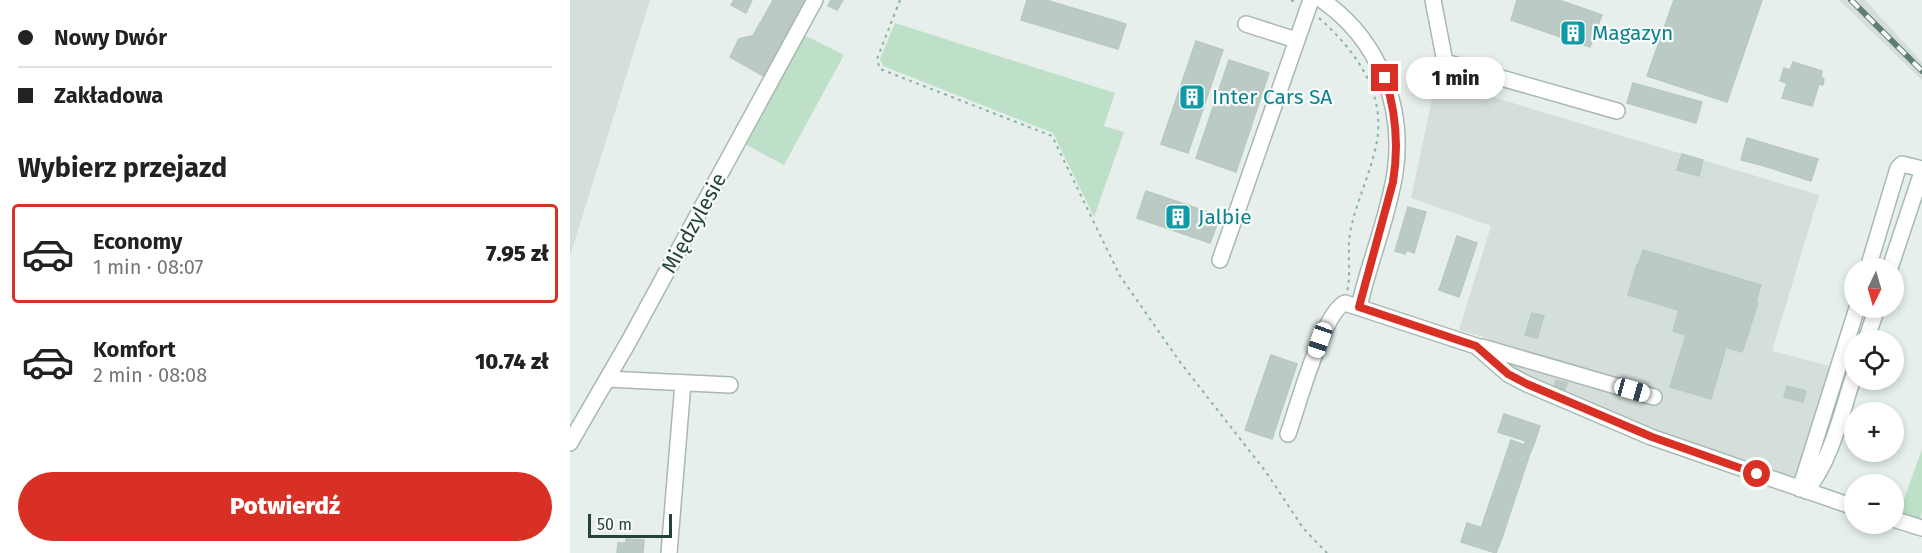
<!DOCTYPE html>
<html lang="pl">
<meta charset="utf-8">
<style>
:root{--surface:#fff;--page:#f6f6f6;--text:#222;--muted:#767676;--line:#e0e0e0;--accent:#d93025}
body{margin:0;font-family:"Fira Sans",sans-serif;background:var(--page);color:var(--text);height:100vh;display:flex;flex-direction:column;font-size:22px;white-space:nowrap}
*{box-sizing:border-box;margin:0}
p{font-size:20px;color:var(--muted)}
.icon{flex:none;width:33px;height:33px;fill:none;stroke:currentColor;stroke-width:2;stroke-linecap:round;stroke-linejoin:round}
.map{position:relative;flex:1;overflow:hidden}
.details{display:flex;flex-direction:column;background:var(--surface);width:570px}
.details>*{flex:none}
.banner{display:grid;align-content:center;height:132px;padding:0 18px;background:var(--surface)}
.needle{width:39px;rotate:185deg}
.buttons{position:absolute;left:1274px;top:258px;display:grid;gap:12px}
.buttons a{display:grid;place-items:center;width:60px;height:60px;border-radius:50%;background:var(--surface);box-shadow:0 3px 9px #0003;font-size:30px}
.scale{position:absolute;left:18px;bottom:15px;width:84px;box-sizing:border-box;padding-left:6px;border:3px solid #24423a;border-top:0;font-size:16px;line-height:21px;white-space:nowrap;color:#24423a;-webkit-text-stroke:4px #f7fbf9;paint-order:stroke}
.end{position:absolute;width:27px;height:27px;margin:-14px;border:8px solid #d93025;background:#fff;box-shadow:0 0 0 3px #fff}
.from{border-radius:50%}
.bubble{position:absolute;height:42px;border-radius:21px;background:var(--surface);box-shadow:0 3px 9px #0003;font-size:20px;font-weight:800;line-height:42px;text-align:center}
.car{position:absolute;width:18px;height:36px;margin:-18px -9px;border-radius:8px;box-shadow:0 0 4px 2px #0007;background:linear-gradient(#fff 24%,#345 0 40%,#fff 0 76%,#345 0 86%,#fff 0)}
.banner b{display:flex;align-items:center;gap:21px;height:57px;font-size:22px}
.banner b+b{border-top:2px solid var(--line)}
.banner i{width:15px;height:15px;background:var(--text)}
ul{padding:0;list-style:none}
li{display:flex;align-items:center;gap:18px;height:99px;margin:0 12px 9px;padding:0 6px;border:3px solid transparent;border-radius:6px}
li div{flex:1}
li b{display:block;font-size:22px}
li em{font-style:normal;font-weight:800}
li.on{border-color:var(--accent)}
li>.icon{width:54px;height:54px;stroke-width:1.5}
h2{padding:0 18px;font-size:27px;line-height:72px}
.button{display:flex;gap:12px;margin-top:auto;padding:12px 18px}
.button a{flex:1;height:69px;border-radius:36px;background:var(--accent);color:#fff;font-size:24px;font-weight:800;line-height:69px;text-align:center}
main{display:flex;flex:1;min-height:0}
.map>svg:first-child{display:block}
.built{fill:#d4dfda}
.green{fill:#bfe0c8}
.building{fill:#bbcac4;stroke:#b8c9c2;stroke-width:1.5}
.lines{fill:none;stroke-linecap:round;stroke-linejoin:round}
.minor-casing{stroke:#a8b8b2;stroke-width:18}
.path{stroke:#86b3a5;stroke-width:2;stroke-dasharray:3 4.5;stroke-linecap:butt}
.minor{stroke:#fff;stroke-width:15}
.rail-casing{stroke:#5f7d75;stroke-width:6}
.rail{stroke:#f7fbf9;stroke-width:4;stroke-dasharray:11;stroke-linecap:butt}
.route{stroke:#d93025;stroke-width:8}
.labels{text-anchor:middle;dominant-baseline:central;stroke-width:4.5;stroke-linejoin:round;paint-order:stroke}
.culture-label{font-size:21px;fill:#0d838f;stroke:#f7fbf9;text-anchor:start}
.street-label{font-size:21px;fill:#24423a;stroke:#f7fbf9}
</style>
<main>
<section class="details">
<div class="banner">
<b><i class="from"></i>Nowy Dwór</b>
<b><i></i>Zakładowa</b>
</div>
<h2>Wybierz przejazd</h2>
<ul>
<li class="on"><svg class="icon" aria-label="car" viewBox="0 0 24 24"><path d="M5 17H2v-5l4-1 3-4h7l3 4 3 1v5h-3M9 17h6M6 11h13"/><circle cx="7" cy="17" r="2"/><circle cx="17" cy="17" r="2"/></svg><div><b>Economy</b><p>1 min · 08:07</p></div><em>7.95 zł</em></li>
<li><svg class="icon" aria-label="car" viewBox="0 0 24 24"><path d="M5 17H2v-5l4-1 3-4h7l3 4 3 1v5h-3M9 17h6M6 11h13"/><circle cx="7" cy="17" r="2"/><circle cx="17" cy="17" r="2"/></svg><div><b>Komfort</b><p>2 min · 08:08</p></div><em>10.74 zł</em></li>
</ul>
<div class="button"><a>Potwierdź</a></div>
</section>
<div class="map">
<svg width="1352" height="553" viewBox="0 0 1352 553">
<rect width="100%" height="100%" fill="#e6efeb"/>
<path class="built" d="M0 0H80L0 256Z
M1269 0H1295L1352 62V80Z
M866 80 1249 195 1202 351 1264 367 1227 482 1045 414 943 370 920 339 889 330 921 226 841 198Z"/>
<path class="green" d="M325 23 545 93 534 126 554 132 524 217 483 133 313 66 310 59Z
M230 33 274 55 214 165 171 142Z
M1352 449V512L1349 522 1328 516Z"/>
<path class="building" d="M164 0H182L176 13 161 5Z
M203 0H231L236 2 229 16 202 2Z
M261 0H273L267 10 258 6Z
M457 0H476L556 24 548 49 451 20Z
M947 0H989L1032 15 1020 47 941 20Z
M1104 0H1192L1157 102 1077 76Z
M202 2 229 16 218 36 191 22Z
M190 23 217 37 210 51 183 36Z
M181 36 209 51 195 77 160 57 169 39Z
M626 41 653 50 618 153 591 144Z
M659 60 699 73 666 172 626 158Z
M1223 62 1252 71 1251 77 1254 79 1253 85 1249 84 1242 106 1212 98 1217 83 1210 81 1214 68 1220 70Z
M1063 83 1132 102 1126 123 1057 103Z
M1177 138 1197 144 1191 165 1171 160Z
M1197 144 1248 159 1241 181 1191 165Z
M1112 154 1133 160 1129 176 1107 170Z
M576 191 650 216 640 243 567 218Z
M838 207 856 212 844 253 837 250 835 254 825 251Z
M887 236 907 243 889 297 869 290Z
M1073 250 1137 269 1133 285 1068 265Z
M1067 265 1188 302 1179 331 1058 295Z
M1137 269 1191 285 1186 301 1133 285Z
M1109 310 1179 331 1172 352 1156 347 1141 399 1100 387 1116 335 1103 331Z
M962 313 974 316 967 338 955 335Z
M701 355 727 364 702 439 675 430Z
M986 380 997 383 994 392 984 389Z
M1217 386 1236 391 1233 402 1214 397Z
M934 414 970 426 964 444 928 432Z
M941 440 954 445 956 441 964 444 959 456 938 449Z
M938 449 959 456 933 535 911 528Z
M897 523 933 535 926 553 891 542Z
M56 539 74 540 73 553H47L48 543H56Z"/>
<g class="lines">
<defs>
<path id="minor" d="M752 0C808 39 835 105 825 173 818 218 799 262 789 307
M863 0 875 62 1047 111
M676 24 726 40
M650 260 741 0
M1298 268 1328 168 1332 164 1352 169
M1320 268 1352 172
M1296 340 1307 308
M912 347 1084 397
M37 379 160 385
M718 434C727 409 753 312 775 303L906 346 938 374 957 384 1081 437 1284 507
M0 443 59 341 245 0
M1230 489 1287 308
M1236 491C1262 459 1271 414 1284 375
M1323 519 1352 528
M99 553 113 383"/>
</defs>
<use href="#minor" class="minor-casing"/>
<path class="path" d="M330 0 307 59 310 69 482 136 550 276 610 362 696 472 733 528 757 553
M721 0 727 3
M749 18C787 52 819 96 805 150 799 176 787 201 781 228 776 249 782 270 777 292"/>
<use href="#minor" class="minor"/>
<defs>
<path id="rail" d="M1281 0 1352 71"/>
</defs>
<use href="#rail" class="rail-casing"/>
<use href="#rail" class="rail"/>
</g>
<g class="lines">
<path class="route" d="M815 78C826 112 829 146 823 182L789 307 906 346 938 374 957 384 1082 437 1187 474"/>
</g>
<defs>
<symbol id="building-square" viewBox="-11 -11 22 22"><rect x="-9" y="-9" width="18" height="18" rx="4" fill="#0f9aa8" stroke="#f7fbf9"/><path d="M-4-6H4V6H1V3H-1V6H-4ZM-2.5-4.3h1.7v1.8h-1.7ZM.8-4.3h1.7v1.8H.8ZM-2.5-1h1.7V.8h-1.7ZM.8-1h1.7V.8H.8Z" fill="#fff"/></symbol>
</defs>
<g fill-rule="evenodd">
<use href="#building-square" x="988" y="18" width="30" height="30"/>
<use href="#building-square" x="607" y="82" width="30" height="30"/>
<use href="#building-square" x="593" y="202" width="30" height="30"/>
</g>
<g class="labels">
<g class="culture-label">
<text x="1022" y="33">Magazyn</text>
<text x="642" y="97">Inter Cars SA</text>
<text x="628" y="217">Jalbie</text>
</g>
<g class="street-label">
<text transform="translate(124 223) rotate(-61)">Międzylesie</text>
</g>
</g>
</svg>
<div class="buttons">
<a><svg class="needle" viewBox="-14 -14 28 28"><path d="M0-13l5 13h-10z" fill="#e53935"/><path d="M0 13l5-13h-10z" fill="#767676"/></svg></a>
<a><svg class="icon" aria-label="locate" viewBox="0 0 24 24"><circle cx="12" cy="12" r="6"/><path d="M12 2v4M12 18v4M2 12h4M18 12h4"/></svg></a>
<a>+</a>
<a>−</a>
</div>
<div class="scale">50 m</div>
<i class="end from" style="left:1187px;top:474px"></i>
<i class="end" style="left:815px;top:78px"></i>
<div class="bubble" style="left:836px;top:57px;width:99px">1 min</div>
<i class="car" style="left:750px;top:340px;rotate:199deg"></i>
<i class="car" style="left:1062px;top:390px;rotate:106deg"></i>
</div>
</main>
